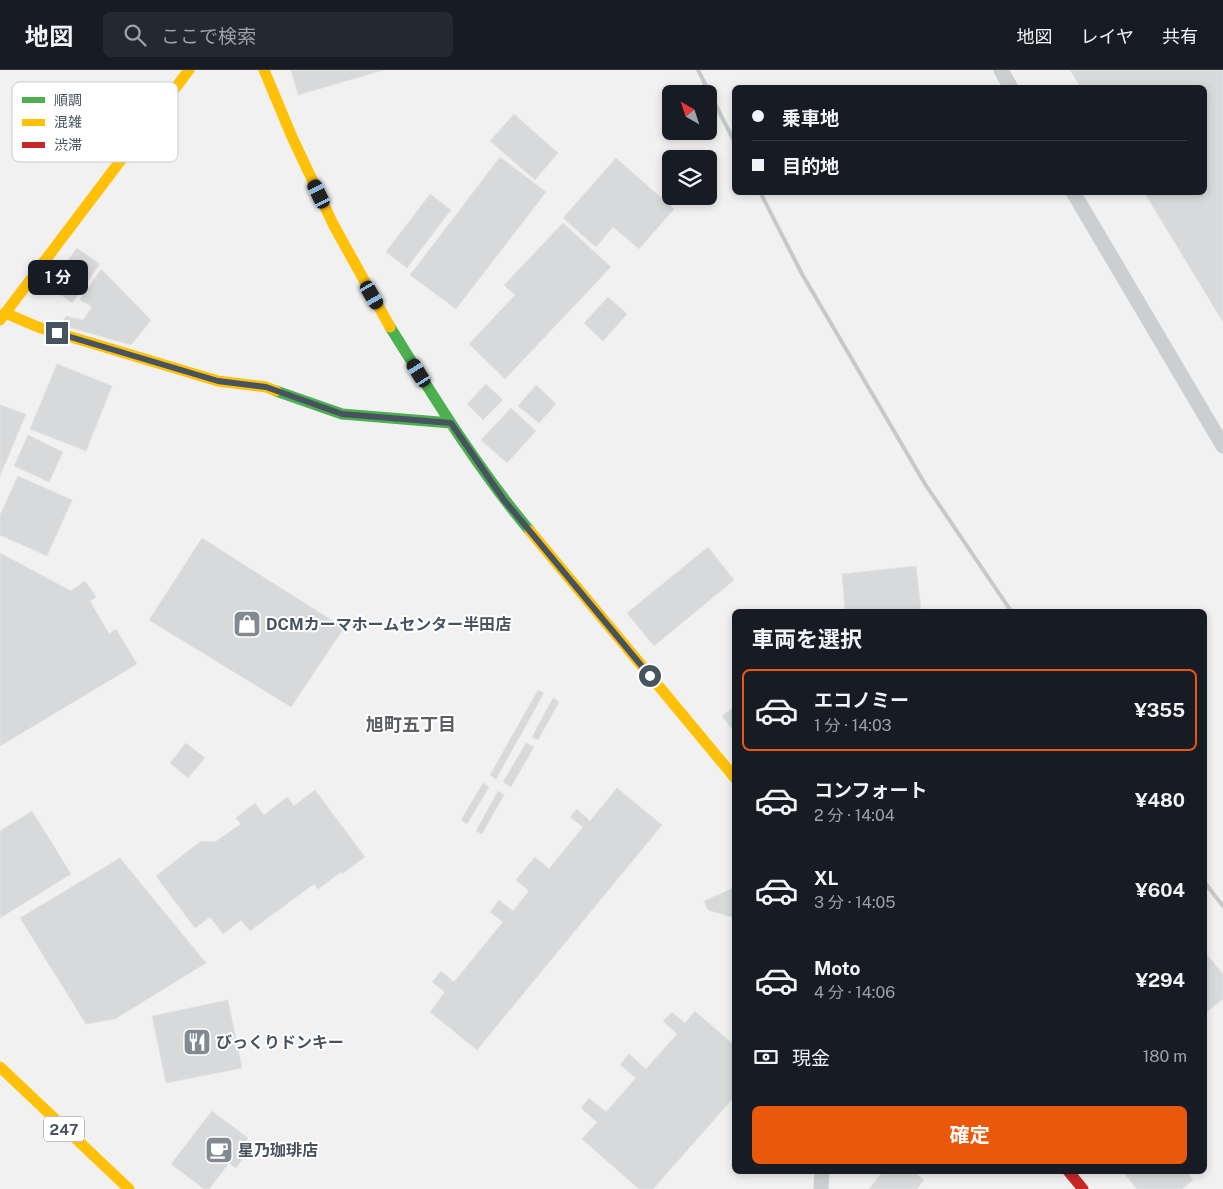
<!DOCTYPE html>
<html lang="ja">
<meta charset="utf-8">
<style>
:root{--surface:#171b24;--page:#242831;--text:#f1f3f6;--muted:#9ea1a6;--line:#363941;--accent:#ea580c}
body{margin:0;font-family:"Public Sans","Noto Sans JP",sans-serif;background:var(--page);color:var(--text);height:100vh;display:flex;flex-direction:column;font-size:19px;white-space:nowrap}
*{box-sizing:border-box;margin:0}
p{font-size:16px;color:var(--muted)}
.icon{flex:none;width:28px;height:28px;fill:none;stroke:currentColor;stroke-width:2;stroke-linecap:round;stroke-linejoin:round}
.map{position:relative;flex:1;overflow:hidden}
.details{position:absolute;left:732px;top:539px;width:475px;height:565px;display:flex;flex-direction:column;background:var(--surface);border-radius:8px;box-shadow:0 2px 8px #0003}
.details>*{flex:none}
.hud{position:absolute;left:732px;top:15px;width:475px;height:110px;border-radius:8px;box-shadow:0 2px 8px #0003;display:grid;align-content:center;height:110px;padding:0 20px;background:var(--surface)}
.needle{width:32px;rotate:321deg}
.tools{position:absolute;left:662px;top:15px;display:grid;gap:10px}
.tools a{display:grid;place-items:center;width:55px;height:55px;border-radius:8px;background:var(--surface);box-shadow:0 2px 8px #0003;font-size:25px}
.end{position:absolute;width:22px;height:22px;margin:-11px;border:6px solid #47535e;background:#fff;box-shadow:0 0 0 2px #fff}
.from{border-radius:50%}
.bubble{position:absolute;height:35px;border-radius:8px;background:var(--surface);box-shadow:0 2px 8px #0003;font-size:16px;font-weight:700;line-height:35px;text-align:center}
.car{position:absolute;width:15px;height:30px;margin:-15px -8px;border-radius:6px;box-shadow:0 0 4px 1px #0007;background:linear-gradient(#222 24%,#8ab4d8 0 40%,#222 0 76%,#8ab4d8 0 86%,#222 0)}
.hud b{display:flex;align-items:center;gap:18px;height:48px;font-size:19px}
.hud b+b{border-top:1px solid var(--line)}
.hud i{width:12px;height:12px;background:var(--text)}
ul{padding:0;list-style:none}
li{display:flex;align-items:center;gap:15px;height:82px;margin:0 10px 8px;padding:0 10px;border:2px solid transparent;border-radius:8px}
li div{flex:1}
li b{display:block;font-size:19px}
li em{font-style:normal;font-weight:700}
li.active{border-color:var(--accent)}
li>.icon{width:45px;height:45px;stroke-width:1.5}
h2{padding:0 20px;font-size:22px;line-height:60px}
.pay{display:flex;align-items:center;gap:12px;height:55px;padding:0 20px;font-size:19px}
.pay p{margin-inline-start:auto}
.cta{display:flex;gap:10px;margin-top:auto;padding:10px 20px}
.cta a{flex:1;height:58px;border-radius:8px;background:var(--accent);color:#fff;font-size:20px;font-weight:700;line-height:58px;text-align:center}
header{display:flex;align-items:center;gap:30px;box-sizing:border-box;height:70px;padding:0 25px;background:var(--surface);border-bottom:1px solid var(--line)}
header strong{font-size:24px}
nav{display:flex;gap:28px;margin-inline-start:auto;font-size:18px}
.search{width:350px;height:45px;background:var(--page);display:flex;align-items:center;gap:12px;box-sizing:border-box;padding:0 18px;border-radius:8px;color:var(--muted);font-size:19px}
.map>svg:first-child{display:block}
.building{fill:#d8d9db;stroke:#e2e3e4}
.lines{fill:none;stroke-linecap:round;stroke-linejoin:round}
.lane{stroke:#cccfd2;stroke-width:15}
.fast{stroke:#4caf50;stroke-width:11}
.slow{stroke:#ffc107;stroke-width:11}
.jam{stroke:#c62828;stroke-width:11}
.rail{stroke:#c6c8ca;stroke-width:4}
.route{stroke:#47535e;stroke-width:6}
.labels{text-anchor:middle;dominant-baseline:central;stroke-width:4;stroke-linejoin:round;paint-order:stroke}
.shield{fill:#fff;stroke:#7e878e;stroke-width:1}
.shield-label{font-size:15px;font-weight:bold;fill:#47535e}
.poi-label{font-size:16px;font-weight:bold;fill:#47535e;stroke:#fff;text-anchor:start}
.neighbourhood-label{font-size:18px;font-weight:bold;fill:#5c6065;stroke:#fff}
.key{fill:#fff;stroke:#c8cbcf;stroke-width:1}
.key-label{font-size:14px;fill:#47535e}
</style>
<header>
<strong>地図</strong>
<div class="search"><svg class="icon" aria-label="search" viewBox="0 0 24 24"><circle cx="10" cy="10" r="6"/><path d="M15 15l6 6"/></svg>ここで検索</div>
<nav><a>地図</a><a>レイヤ</a><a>共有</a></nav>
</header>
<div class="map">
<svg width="1223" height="1119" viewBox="0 0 1223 1119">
<rect width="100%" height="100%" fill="#f1f1f1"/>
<path class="building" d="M291 0H384L298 25Z
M1070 0H1223V252L1144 122H1205V18H1081Z
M514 44 558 83 535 110 490 71Z
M500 87 546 122 456 239 410 205Z
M616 88 674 139 639 179 613 157 596 177 563 148Z
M430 124 451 140 407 198 386 182Z
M563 153 611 197 505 309 469 274 515 225 504 215Z
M77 178 100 194 72 233 49 216Z
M101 199 151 250 131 275 61 255 66 246 83 250 92 237 80 230Z
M608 227 627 244 603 271 584 253Z
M57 294 112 316 86 381 30 359Z
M486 314 503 330 483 350 467 334Z
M536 315 556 334 539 353 518 336Z
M0 335 26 344 0 406Z
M511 338 536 361 507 393 481 370Z
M28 365 63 382 49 412 14 396Z
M18 406 72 430 47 486 0 465V445Z
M202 468 344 558 291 637 149 550Z
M708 477 734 510 654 576 627 543Z
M0 483 71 521 85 511 96 527 90 531 109 564 116 559 137 594 0 676Z
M916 496 921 541H845L842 504Z
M538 620 544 623 496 709 490 705Z
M553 628 559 632 538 670 532 667Z
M735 636V663L722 646Z
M186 673 205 688 188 708 170 693Z
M526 673 534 677 511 717 503 712Z
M483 713 489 717 467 754 461 750Z
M617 718 662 755 477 980 430 942 445 922 432 912 441 901 454 912 503 852 490 842 499 830 513 841 529 821 516 810 535 787 549 799 583 757 570 747 577 739 590 751Z
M315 720 365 787 342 804 341 802 318 819 314 814 250 861 241 850 223 864 210 847 195 858 156 806 201 771 215 772 241 754 236 748 255 733 264 745 287 727 294 736Z
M498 721 504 725 482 764 476 761Z
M32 741 71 804 0 848V761Z
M120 788 206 893 115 949 86 954 20 848Z
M735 817V848L708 840 704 831Z
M1205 882 1223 904V929L1205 943Z
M228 930 242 998 166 1013 152 946Z
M695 941 735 976V1026L653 1119H639L582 1069 597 1052 581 1038 589 1028 606 1042 636 1008 620 995 629 984 646 999 677 964 663 951 672 942 685 953Z
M212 1041 248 1068 240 1079 246 1084 236 1098 229 1093 209 1119H204L171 1094Z
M883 1101H913L924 1110 917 1119H869Z
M1122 1101H1186L1193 1110 1182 1119H1137Z"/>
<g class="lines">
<path class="lane" d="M1001 0 1011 18
M1073 122 1223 376
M821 1119 822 1101"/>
<path class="fast" d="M390 257C434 327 477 398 530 461
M276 321 342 344 451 353"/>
<path class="slow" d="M264 0 292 67 333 154 390 257
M5 243 38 257 218 311 266 317 276 321
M0 250 189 0
M530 461 735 708
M0 997 129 1119"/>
<path class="jam" d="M1068 1101 1083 1119"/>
<path class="rail" d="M698 0 735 73
M760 122 802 204 925 414 1011 541
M1205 813 1223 836"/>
</g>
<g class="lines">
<path class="route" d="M57 263 218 311 266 317 342 344 451 353 504 430 650 606"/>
</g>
<defs>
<symbol id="shop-square" viewBox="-11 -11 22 22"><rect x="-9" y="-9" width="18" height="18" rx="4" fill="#828a91" stroke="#fff"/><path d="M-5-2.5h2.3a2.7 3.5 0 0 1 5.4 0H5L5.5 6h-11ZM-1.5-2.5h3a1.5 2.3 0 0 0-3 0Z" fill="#fff"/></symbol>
<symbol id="restaurant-square" viewBox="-11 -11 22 22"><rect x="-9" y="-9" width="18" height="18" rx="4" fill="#828a91" stroke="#fff"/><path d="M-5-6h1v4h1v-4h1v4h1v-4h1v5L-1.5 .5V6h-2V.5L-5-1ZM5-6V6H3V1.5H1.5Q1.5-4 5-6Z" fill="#fff"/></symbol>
<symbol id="cafe-square" viewBox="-11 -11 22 22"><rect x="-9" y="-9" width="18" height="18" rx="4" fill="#828a91" stroke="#fff"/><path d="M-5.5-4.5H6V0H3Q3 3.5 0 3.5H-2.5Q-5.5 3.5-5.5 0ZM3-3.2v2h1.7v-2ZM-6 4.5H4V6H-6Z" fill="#fff"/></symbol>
</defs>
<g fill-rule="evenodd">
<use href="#shop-square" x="231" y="538" width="32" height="32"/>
<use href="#restaurant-square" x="181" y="956" width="32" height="32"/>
<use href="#cafe-square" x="203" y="1064" width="32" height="32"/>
</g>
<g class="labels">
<rect class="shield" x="44" y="1046.5" width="40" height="25" rx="4"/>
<g class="shield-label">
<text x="64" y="1059">247</text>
</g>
<g class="poi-label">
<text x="266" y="554">DCMカーマホームセンター半田店</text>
<text x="216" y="972">びっくりドンキー</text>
<text x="238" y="1080">星乃珈琲店</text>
</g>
<g class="neighbourhood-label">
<text x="411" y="654">旭町五丁目</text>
</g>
</g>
<rect x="12" y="12" width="166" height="80" rx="8" class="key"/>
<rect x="22" y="27" width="23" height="6" fill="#4caf50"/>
<rect x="22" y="49" width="23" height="7" fill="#ffc107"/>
<rect x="22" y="72" width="23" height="6" fill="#c62828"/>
<g class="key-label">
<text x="54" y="35">順調</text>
<text x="54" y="57">混雑</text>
<text x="54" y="80">渋滞</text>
</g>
</svg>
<div class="tools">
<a><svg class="needle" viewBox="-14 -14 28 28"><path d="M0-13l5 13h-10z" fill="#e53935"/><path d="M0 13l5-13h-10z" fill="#9ea1a6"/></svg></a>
<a><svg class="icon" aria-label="layers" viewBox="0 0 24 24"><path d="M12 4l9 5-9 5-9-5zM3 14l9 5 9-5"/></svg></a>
</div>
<i class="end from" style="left:650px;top:606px"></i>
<i class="end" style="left:57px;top:263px"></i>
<div class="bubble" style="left:28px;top:190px;width:60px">1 分</div>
<i class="car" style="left:319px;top:124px;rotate:334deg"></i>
<i class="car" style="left:372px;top:225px;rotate:150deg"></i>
<i class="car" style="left:419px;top:303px;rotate:328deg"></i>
<div class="hud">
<b><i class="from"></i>乗車地</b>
<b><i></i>目的地</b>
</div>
<section class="details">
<h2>車両を選択</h2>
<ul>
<li class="active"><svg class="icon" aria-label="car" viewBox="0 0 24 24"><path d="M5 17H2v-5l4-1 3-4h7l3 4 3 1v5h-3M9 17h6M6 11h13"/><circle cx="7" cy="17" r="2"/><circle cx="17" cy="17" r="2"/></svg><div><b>エコノミー</b><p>1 分 · 14:03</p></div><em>¥355</em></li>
<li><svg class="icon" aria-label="car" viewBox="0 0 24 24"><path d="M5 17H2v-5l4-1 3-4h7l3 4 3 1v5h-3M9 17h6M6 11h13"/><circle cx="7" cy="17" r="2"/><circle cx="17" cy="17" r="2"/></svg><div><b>コンフォート</b><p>2 分 · 14:04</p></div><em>¥480</em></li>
<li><svg class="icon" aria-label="car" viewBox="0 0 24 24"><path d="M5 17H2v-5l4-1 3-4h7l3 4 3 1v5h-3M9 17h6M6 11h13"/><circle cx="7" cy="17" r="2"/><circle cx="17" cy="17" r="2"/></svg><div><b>XL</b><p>3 分 · 14:05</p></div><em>¥604</em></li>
<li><svg class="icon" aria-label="car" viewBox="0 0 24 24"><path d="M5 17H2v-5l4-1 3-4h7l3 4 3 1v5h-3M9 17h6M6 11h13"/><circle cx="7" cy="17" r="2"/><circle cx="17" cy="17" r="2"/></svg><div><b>Moto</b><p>4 分 · 14:06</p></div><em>¥294</em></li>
</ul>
<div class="pay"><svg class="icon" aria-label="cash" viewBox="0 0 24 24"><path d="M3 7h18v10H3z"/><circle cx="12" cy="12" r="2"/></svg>現金<p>180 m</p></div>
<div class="cta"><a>確定</a></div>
</section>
</div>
